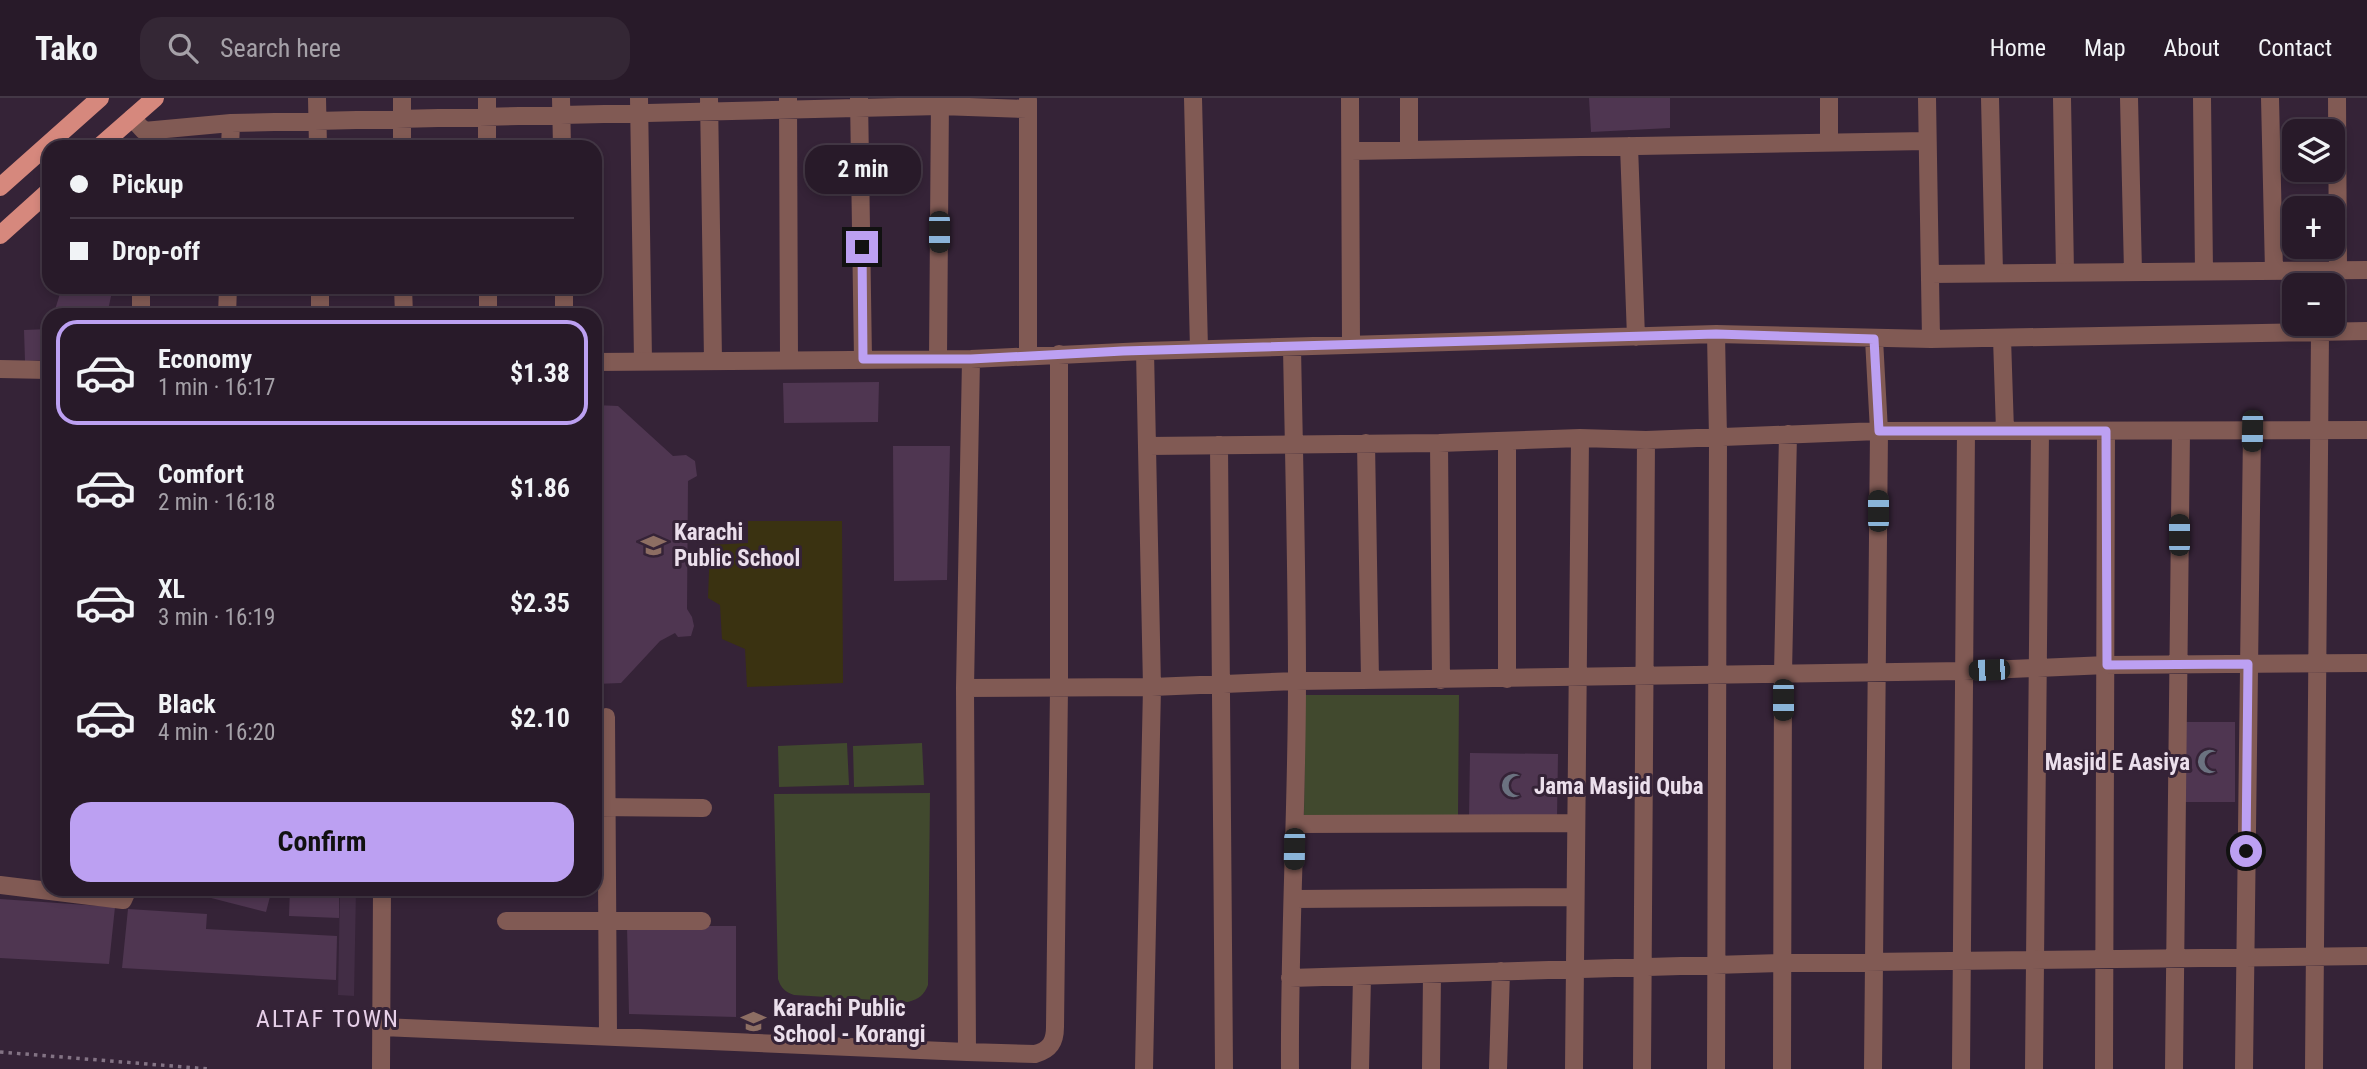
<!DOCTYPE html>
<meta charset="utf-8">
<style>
:root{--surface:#281a29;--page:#342735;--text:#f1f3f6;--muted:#a5a1a8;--line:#443846;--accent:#bca0f2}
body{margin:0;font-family:"Roboto Condensed",sans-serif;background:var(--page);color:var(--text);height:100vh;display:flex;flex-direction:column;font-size:26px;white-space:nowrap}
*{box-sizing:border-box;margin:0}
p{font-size:23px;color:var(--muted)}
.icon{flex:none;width:38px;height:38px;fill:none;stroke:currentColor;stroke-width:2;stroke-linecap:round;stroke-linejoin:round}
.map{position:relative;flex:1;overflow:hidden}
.details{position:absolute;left:42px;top:210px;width:560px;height:588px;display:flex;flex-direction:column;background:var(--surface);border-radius:21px;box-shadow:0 4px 10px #0003,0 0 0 2px var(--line)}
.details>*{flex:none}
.guide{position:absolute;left:42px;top:42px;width:560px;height:154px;border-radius:21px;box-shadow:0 4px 10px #0003,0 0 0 2px var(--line);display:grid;align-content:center;height:154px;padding:0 28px;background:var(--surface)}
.buttons{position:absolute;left:2282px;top:21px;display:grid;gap:14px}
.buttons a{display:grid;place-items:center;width:63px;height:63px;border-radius:14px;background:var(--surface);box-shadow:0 4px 10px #0003,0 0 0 2px var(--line);font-size:35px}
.end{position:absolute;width:32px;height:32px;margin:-16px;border:9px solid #bca0f2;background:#111;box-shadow:0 0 0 4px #111}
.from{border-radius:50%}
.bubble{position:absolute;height:49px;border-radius:21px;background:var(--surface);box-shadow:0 4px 10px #0003,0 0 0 2px var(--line);font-size:23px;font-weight:700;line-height:49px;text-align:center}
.car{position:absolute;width:21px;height:42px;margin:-21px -10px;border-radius:9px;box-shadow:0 0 5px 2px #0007;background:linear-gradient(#222 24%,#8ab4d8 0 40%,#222 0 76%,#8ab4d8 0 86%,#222 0)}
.guide b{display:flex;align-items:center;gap:24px;height:66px;font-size:26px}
.guide b+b{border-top:2px solid var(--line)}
.guide i{width:18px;height:18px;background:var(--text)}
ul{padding:12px 0 0;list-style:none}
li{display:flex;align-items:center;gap:21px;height:105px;margin:0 14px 10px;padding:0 14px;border:4px solid transparent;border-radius:21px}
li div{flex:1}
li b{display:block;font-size:26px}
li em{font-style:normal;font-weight:700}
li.on{border-color:var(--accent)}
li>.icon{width:63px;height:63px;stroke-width:1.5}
.cta{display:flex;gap:14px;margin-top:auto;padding:14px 28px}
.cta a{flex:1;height:80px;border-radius:21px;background:var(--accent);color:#111;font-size:28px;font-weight:700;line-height:80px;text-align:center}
header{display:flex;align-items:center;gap:42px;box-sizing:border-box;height:98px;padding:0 35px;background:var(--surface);border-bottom:2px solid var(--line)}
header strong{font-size:33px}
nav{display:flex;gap:38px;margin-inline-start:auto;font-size:24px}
.search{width:490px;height:63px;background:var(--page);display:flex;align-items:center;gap:18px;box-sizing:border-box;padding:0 24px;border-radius:21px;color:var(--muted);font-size:26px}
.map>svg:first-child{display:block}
.built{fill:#422d45}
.green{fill:#41492e}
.sand{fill:#3a3211}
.building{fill:#4f3651}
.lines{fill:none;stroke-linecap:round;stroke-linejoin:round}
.path{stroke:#837384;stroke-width:3.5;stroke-dasharray:3.5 5;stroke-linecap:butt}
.minor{stroke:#815a54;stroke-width:18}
.major{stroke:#d6887d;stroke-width:18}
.route{stroke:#bca0f2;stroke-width:9}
.labels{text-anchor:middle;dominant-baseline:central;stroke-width:6;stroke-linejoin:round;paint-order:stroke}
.poi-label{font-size:23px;font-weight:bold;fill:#ebdfec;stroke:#352337;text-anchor:start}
.neighbourhood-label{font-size:24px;letter-spacing:2px;fill:#e6cfe8;stroke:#352337}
</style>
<header>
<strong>Tako</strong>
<div class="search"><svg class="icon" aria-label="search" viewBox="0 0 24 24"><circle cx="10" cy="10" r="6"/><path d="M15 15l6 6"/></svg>Search here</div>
<nav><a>Home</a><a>Map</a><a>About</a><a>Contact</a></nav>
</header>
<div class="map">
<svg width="2367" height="971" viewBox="0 0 2367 971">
<rect width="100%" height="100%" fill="#352337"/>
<path class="built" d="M340 791H356L354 898 338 897Z"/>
<path class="green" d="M1305 597H1459L1458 718H1304Z
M847 645 849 687 779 689 778 648Z
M922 645 924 687 854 689 853 648Z
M930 695 928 887C924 897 919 901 908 904L794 897C785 894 781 890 778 881L774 696Z"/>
<path class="sand" d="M748 423H842L843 585 747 589 745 551 722 541 720 507 708 500 710 447 748 445Z"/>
<path class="building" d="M1589 0H1670V30L1591 34Z
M62 189H113L107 217H63L54 215Z
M49 231V262L25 263 24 232Z
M879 284 878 324 784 325 783 285Z
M595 307 618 308 673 358 686 357 695 363 697 378 688 383 687 511 692 519 694 528 691 538 678 539 675 535 660 543 621 585 595 586Z
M893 348H950L947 482 894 483Z
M2184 624H2235V704H2185Z
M1470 655 1558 656 1557 720 1469 721Z
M176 791H272L266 814Z
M290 791H339V820L289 818Z
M0 801 115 809 109 866 0 860Z
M128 811 207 816 206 831 337 838 336 882 122 870Z
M627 828H736V919L629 916Z"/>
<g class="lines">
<path class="path" d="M0 954 209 971"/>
<path class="minor" d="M317 0 318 49
M561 0 562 49
M639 0 643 263
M709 0 713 262
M788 0 789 261
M859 0 863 261
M1193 0 1199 251
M1350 0 1351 247
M1409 0V52
M1829 0V44
M1927 0 1931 241
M1990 0 1994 175
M2062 0 2065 175
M2129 0 2133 174
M2202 0 2204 173
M2270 0 2274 173
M2337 0 2338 172
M1028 2V258
M132 20 144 33 231 25
M1629 48 1636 239
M230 49 231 25 940 8 1027 11
M402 49V0
M487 49V0
M1351 53 1927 43
M1930 176 2367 172
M320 189V217
M403 189 404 217
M488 189V217
M564 189V217
M141 217V189
M227 217 228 189
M1716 236 1718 340 1716 971
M2002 240 2005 333
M938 261 940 0
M595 264 971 261 1145 253 1716 236 1931 241 2367 233
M0 271 49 272
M1366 345 1370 582
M1439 345 1441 582
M1219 347 1224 971
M1148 348 1439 345 1580 340 1646 342 1879 333 2367 332
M1507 581V343
M965 590 1152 589 1297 583 1964 573 2107 567 2367 565
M606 619 608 938
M595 709 703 710
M1295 726 1575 725
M0 787 123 802 128 791
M1294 801 1575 799
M506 823H702
M1290 880 1782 865 2367 858
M382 929 967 954 1035 956C1050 952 1055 944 1055 929L1059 590V256
M967 954 965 590 971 261
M381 971 382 791
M1144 971 1152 589 1145 253
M1290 971C1289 842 1297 713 1297 583 1297 472 1294 360 1292 249
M1360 971 1362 878
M1431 971 1432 876
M1498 971 1501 873
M1574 971 1580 340
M1642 971 1646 342
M1782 971 1783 575 1788 336
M1873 971 1879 333 1874 241
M1961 971 1966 333
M2034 971 2040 333
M2104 971 2106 333
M2174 971 2181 333
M2244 971 2252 333
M2314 971 2320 234"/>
<path class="major" d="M99 49 155 0
M0 89 100 0
M0 137 49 93"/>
</g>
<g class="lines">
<path class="route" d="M862 149 863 261H971L1123 253 1716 236 1874 241 1879 333H2106L2107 567 2248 566 2246 753"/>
</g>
<defs>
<symbol id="school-bare" viewBox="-9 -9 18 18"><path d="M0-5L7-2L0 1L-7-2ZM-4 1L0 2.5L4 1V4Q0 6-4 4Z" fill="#8d6e63" stroke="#352337" stroke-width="2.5" paint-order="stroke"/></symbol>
<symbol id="mosque-bare" viewBox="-9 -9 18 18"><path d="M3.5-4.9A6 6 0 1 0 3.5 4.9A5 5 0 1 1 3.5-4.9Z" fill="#6b7280" stroke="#352337" stroke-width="2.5" paint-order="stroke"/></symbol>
</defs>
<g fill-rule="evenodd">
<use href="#school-bare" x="636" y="430" width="35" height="35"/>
<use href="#mosque-bare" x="2192" y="646" width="35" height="35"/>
<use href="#mosque-bare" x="1496" y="670" width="35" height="35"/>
<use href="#school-bare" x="736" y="906" width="35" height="35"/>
</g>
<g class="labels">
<g class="poi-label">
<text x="674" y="434">Karachi<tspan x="674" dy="26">Public School</tspan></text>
<text x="2190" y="664" text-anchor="end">Masjid E Aasiya</text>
<text x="1534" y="688">Jama Masjid Quba</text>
<text x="773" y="910">Karachi Public<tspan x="773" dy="26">School - Korangi</tspan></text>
</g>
<g class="neighbourhood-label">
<text x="328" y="921">ALTAF TOWN</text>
</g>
</g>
</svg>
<div class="buttons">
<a><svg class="icon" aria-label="layers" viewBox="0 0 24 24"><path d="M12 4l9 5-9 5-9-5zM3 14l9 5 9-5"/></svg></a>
<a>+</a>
<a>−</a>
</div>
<i class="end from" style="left:2246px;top:753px"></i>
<i class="end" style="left:862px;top:149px"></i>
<div class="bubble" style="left:805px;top:47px;width:116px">2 min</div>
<i class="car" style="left:939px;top:134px;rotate:180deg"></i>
<i class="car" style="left:2252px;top:333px;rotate:181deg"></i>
<i class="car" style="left:1878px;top:413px;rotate:0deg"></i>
<i class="car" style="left:2179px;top:437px;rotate:0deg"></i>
<i class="car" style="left:1989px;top:572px;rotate:268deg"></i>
<i class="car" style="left:1783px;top:602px;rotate:180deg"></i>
<i class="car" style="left:1294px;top:751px;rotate:181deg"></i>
<div class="guide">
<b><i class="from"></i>Pickup</b>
<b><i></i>Drop-off</b>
</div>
<section class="details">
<ul>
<li class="on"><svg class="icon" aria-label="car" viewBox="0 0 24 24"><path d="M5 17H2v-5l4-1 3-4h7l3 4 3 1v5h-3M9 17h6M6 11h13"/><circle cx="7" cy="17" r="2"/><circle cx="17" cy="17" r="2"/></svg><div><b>Economy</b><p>1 min · 16:17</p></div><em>$1.38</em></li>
<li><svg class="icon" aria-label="car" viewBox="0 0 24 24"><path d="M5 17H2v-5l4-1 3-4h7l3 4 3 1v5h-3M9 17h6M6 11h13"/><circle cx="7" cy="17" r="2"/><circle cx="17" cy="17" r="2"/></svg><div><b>Comfort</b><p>2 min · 16:18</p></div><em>$1.86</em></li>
<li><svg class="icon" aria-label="car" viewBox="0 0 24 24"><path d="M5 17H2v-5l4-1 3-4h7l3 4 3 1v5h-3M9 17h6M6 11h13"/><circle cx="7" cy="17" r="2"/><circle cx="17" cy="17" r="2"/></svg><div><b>XL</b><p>3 min · 16:19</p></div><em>$2.35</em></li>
<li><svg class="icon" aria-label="car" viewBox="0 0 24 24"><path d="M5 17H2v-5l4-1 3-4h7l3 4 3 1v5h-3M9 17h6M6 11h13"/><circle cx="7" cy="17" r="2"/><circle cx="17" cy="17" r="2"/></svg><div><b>Black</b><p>4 min · 16:20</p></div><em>$2.10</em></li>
</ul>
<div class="cta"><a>Confirm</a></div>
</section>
</div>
